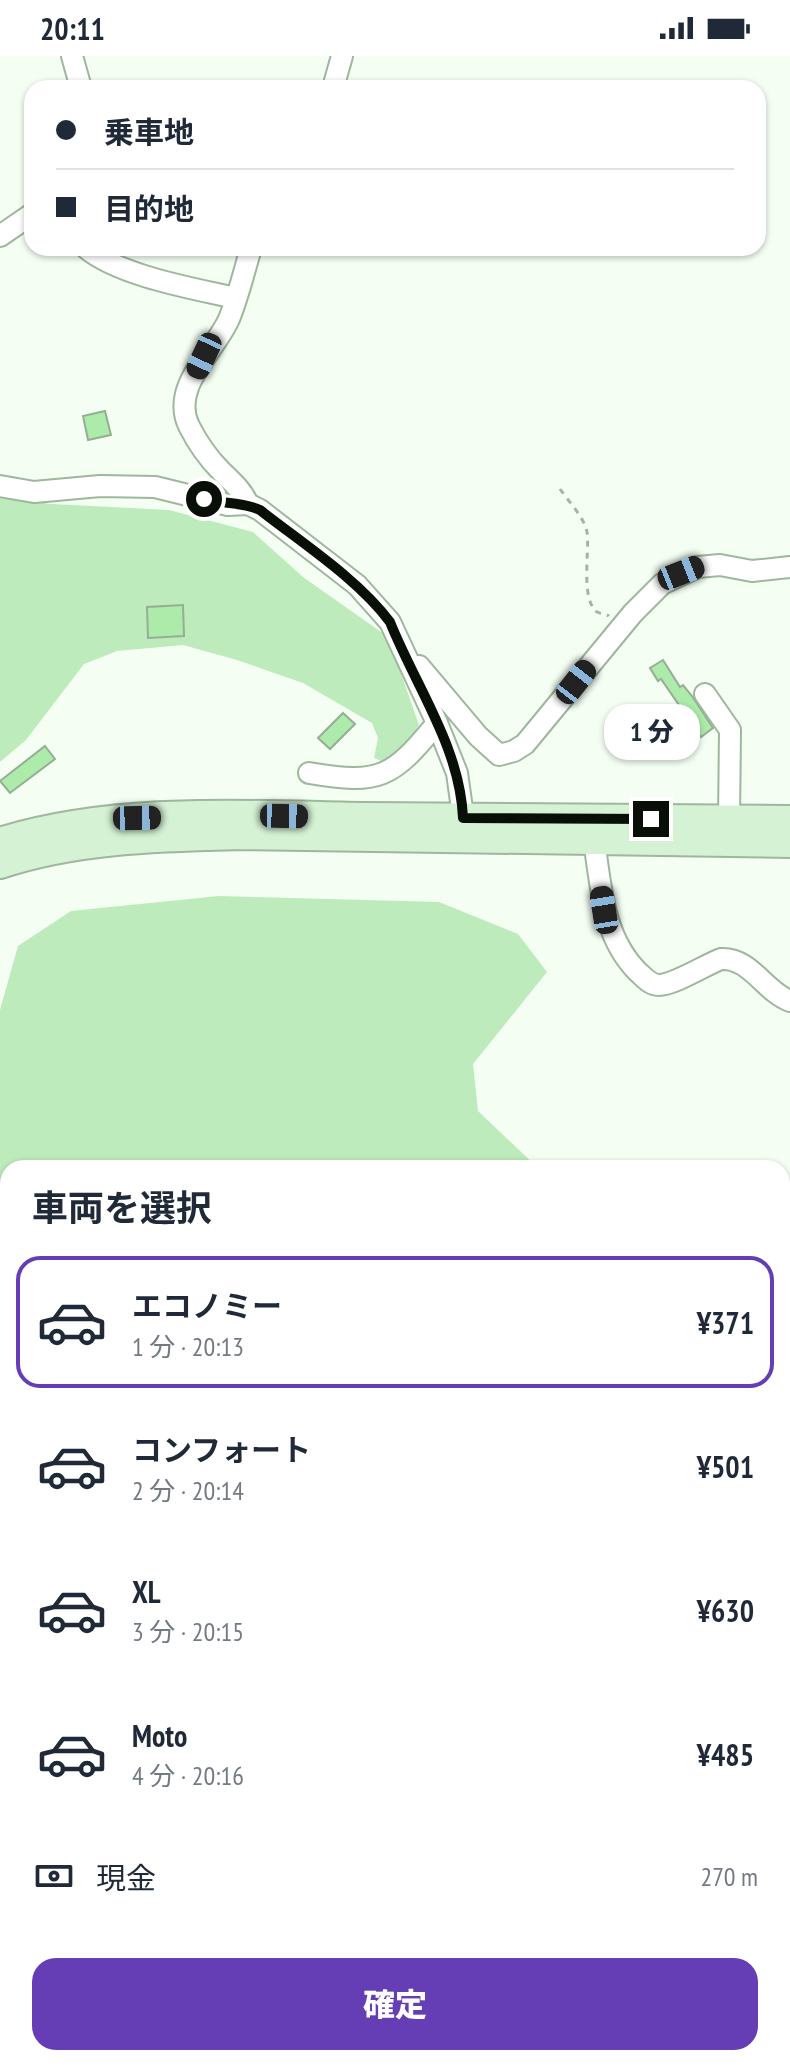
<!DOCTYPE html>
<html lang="ja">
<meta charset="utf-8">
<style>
:root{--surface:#fff;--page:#f2f2f3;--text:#1f2937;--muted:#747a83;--line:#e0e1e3;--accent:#653db5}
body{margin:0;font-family:"PT Sans Narrow","Noto Sans JP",sans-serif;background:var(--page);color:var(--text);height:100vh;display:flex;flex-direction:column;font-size:30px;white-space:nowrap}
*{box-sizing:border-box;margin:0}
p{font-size:26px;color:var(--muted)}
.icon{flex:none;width:44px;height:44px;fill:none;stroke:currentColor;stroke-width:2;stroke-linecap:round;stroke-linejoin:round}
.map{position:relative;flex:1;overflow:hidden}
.details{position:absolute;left:0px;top:1104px;width:790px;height:906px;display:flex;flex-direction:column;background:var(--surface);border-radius:24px 24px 0 0;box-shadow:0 2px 6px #0004}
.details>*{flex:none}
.top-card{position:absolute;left:24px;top:24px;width:742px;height:176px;border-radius:24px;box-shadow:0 2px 6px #0004;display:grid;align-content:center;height:176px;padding:0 32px;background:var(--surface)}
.end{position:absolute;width:36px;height:36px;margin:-18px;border:10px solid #070f07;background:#fff;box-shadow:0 0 0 4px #fff}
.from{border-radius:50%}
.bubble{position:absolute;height:56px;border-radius:24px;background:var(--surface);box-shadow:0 2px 6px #0004;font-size:26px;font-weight:800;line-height:56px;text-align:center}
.car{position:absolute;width:24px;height:48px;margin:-24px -12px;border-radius:10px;box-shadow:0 0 6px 2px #0007;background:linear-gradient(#222 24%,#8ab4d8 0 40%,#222 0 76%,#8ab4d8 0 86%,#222 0)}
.top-card b{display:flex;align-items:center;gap:28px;height:76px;font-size:30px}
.top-card b+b{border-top:2px solid var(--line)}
.top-card i{width:20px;height:20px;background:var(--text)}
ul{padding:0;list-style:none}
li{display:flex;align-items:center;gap:24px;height:132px;margin:0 16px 12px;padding:0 16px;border:4px solid transparent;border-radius:24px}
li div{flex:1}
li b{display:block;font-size:30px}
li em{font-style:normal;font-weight:800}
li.selected{border-color:var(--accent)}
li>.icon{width:72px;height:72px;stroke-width:1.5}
h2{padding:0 32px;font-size:36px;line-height:96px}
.pay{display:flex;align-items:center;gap:20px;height:88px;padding:0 32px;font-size:30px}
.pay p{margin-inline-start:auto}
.cta{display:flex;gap:16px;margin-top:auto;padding:16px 32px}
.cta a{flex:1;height:92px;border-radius:24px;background:var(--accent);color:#fff;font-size:32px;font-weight:800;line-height:92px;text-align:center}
.status{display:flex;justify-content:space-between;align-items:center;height:56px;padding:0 40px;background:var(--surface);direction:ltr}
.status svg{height:22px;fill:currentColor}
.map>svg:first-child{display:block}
.green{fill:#beebbb}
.building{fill:#acebaa;stroke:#96ae94;stroke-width:2}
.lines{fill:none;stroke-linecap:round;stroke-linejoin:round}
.street-casing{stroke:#9eb79d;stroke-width:24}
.secondary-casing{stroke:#9eb79d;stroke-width:32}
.path{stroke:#a8b1a7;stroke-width:3;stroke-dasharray:6 6;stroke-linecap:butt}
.street{stroke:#fff;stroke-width:20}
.secondary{stroke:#d5f2d4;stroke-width:28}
.route{stroke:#070f07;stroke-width:10}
</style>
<div class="status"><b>20:11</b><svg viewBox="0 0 49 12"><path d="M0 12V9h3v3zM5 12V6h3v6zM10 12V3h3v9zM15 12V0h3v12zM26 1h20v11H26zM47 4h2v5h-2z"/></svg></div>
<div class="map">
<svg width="790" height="2009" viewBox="0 0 790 2009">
<rect width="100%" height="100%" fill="#f4fef3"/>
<path class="green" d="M0 442 52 448 169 454 253 476 303 521 381 576 391 589 419 669 406 690 384 706 374 702 378 682 372 667 303 627 237 604 183 589 117 595 84 608 26 684 0 706Z
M219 840 439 846 518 878 547 916 473 1008 478 1055 538 1112H8V1901L0 1903V954L18 890 71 855Z
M782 1682 790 1685V2009H371L366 2002H782Z"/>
<path class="building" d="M105 355 111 379 88 384 83 360Z
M183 549 184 580 148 582 147 551Z
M663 604 680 631 683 629 692 640 713 672 701 681 661 623 658 625 650 612Z
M343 657 355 668 330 693 318 682Z
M45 690 55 703 10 737 0 725Z"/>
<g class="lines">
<defs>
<path id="street" d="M72 0 81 32
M333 32 342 0
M0 180 32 158
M86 192C120 220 192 232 235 242
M0 430 34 436 100 430 155 431 228 449 248 448 260 454 357 529 390 566 437 667 457 717 465 774
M248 448C242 434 232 426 221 415 208 402 197 386 189 370 170 331 215 295 229 263 238 241 244 216 251 192
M419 610 478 680 499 699 514 695 525 688 633 557 662 528 698 511 720 509 752 515 790 511
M705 638 730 674 729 764
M309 717C380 729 392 722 437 667
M594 784C601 831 603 881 638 916 645 922 650 929 659 929 674 929 705 909 721 903 750 901 765 936 790 945
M782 1289 790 1290
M782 1314 790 1313
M0 1926 8 1916"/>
<path id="secondary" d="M0 786C115 750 247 759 367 761 508 762 649 763 790 764
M0 808C78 782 163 781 245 779L790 787"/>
</defs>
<use href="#street" class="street-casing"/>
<use href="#secondary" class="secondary-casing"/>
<path class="path" d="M560 433C569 446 584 461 587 476 590 495 580 543 597 556 599 557 608 559 609 560
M172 2002 180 2009"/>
<use href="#street" class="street"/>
<use href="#secondary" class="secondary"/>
</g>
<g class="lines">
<path class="route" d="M204 443C222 448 244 446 260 454 302 487 358 523 390 566 416 631 460 691 463 762L651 763"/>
</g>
</svg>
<i class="end from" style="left:204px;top:443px"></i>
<i class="end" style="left:651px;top:763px"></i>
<div class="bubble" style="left:604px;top:648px;width:96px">1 分</div>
<i class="car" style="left:204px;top:300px;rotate:205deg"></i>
<i class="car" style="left:681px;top:517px;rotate:68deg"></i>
<i class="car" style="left:576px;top:626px;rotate:38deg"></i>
<i class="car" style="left:284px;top:760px;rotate:91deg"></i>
<i class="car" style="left:137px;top:762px;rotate:89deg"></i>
<i class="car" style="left:604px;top:854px;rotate:351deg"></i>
<div class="top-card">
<b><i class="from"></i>乗車地</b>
<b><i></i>目的地</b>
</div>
<section class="details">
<h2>車両を選択</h2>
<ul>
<li class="selected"><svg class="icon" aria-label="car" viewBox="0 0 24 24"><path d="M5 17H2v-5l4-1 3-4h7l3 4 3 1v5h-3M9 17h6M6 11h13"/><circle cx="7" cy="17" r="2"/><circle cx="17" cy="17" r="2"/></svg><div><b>エコノミー</b><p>1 分 · 20:13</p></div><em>¥371</em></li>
<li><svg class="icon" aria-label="car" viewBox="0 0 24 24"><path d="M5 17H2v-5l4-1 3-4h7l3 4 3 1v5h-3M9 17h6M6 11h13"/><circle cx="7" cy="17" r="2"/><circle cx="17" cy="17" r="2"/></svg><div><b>コンフォート</b><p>2 分 · 20:14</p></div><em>¥501</em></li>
<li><svg class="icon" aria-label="car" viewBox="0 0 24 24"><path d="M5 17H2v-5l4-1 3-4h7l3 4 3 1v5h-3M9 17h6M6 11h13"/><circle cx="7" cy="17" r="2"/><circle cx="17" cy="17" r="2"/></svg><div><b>XL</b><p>3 分 · 20:15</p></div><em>¥630</em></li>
<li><svg class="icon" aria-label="car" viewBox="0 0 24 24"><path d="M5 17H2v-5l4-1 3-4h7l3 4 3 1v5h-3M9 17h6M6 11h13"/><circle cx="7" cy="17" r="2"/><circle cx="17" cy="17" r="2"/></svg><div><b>Moto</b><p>4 分 · 20:16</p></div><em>¥485</em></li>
</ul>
<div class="pay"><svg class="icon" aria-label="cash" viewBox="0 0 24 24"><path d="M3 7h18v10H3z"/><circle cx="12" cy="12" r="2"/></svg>現金<p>270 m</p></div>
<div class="cta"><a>確定</a></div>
</section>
</div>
